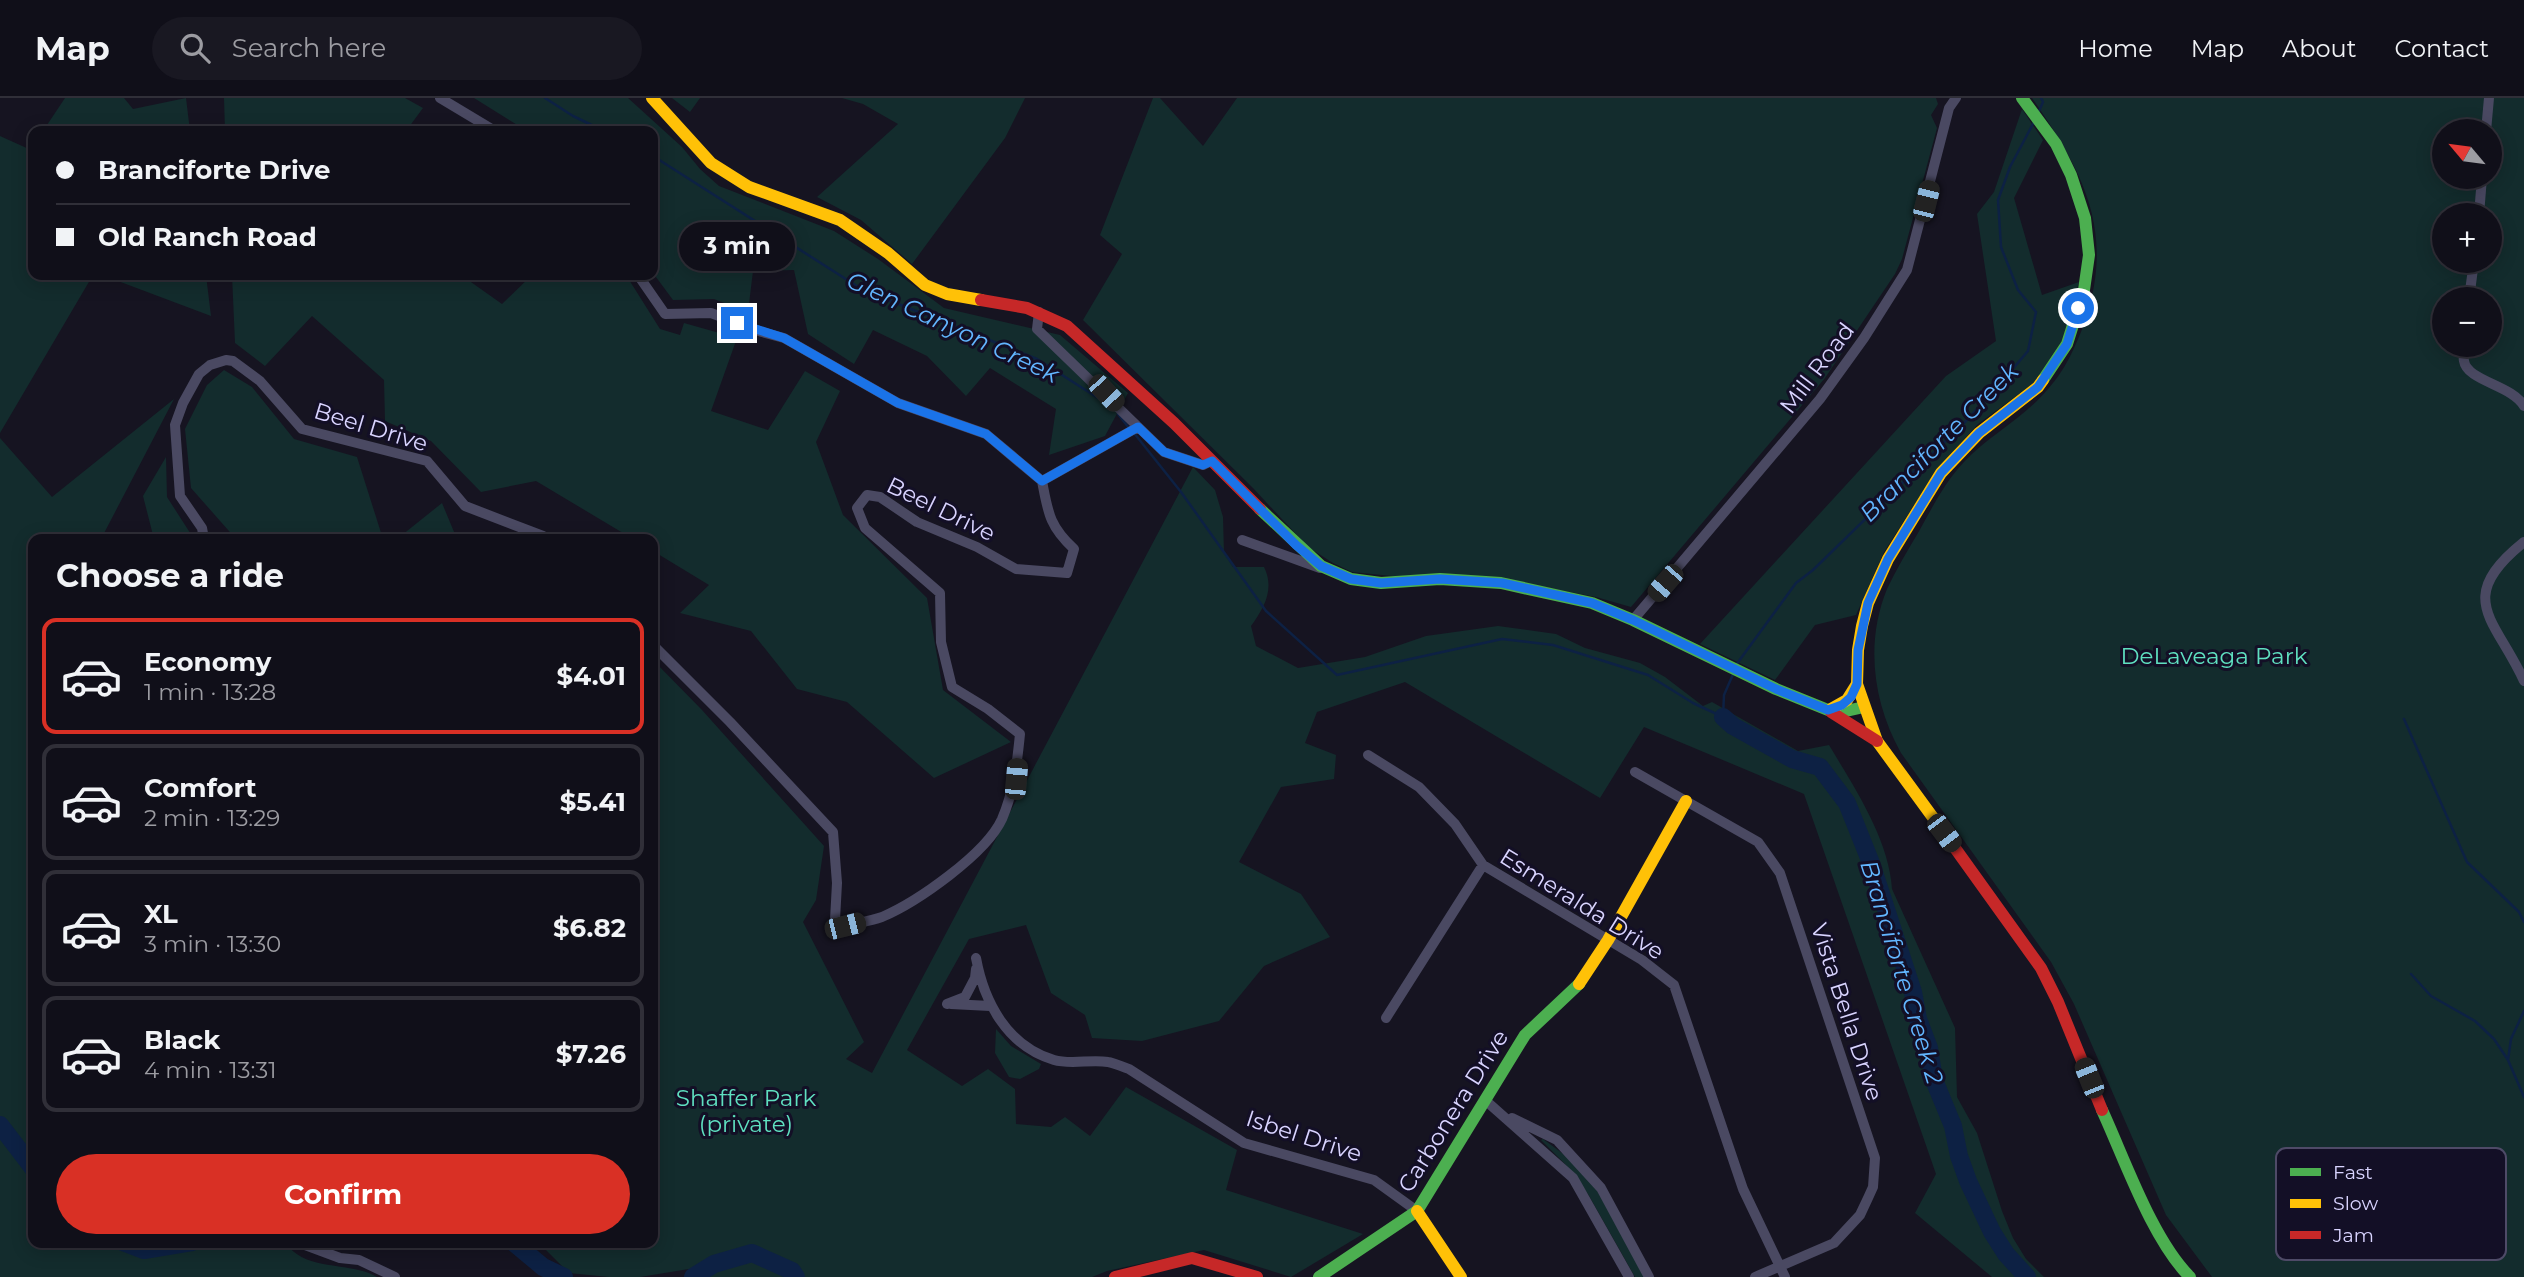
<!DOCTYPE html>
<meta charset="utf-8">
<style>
:root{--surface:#100f19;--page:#191822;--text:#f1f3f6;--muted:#9c9ca2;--line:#302f38;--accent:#d93025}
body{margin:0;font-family:Montserrat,sans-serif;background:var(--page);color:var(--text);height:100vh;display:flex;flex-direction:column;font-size:26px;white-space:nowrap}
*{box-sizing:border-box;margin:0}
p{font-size:23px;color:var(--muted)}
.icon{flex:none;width:38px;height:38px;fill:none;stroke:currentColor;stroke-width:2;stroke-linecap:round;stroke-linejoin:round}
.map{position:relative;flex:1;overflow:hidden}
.details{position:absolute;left:28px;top:436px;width:630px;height:714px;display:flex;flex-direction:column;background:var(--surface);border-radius:14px;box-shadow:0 4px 18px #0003,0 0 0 2px var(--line)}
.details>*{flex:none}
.banner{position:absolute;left:28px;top:28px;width:630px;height:154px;border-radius:14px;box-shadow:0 4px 18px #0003,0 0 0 2px var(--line);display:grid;align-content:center;height:154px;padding:0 28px;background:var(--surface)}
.needle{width:46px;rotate:299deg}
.controls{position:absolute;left:2432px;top:21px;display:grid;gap:14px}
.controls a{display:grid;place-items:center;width:70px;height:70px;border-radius:50%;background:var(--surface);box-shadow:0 4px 18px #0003,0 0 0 2px var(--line);font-size:35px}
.end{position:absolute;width:32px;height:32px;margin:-16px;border:9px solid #1a73e8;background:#fff;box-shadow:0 0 0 4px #fff}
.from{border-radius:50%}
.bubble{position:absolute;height:49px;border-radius:24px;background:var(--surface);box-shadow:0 4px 18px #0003,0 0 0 2px var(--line);font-size:23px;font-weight:700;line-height:49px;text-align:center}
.car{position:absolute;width:21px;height:42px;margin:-21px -10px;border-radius:9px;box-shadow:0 0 5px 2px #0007;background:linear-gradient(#222 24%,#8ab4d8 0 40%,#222 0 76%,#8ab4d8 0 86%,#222 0)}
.banner b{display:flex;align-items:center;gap:24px;height:66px;font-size:26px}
.banner b+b{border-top:2px solid var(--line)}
.banner i{width:18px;height:18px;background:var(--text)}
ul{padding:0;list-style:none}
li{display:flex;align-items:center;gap:21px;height:116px;margin:0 14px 10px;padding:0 14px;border:4px solid var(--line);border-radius:14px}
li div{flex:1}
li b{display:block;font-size:26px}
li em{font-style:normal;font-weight:700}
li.current{border-color:var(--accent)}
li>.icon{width:63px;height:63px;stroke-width:1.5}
h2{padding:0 28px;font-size:32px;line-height:84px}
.cta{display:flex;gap:14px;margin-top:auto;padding:14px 28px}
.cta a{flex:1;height:80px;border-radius:42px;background:var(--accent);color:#fff;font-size:28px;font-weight:700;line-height:80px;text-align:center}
header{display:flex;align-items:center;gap:42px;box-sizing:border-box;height:98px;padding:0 35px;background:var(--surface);border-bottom:2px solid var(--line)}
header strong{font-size:33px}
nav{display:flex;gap:38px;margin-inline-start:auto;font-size:24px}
.search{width:490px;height:63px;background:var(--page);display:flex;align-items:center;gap:18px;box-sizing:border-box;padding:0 24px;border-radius:38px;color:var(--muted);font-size:26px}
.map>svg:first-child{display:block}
.green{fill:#132c2d;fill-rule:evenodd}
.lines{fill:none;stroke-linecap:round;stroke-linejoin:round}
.stream{stroke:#0d2144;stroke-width:2.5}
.river{stroke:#0d2144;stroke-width:18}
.street{stroke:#4a4962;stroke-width:10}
.fast{stroke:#4caf50;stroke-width:12}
.slow{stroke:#ffc107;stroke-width:12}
.jam{stroke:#c62828;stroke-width:12}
.route{stroke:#1a73e8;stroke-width:9}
.labels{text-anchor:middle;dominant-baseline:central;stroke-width:6;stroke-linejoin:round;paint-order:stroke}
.street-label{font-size:23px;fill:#d9d4ff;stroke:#130f26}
.park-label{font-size:23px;fill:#5fe0c0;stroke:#130f26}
.water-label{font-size:24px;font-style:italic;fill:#62b6ff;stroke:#130f26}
.key{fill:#130f26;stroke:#4e4a67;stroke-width:2}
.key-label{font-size:19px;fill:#d9d4ff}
</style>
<header>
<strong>Map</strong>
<div class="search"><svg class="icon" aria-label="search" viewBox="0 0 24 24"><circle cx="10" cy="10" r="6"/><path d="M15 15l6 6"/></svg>Search here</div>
<nav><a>Home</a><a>Map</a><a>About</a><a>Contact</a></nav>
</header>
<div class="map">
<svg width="2524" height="1179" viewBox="0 0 2524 1179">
<rect width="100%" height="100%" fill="#161421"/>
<path class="green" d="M65 0H124L133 11 186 0 190 33H43Z
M224 0H405L423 10 406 33H225Z
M474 0H628L682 49 700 71 719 88 834 133 878 161 944 210 1060 237 1128 295 1105 338 1049 357 1056 311 990 270 966 298 927 258 873 232 854 266 808 236 794 172 753 173 748 214 714 201 673 202 653 175V33H547L539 28 535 33H527Z
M672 0H700L690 14Z
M842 0H1025L1005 40 912 166 861 122 817 99 898 26 863 6Z
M1153 0H1160L1203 48 1237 0H1936L1938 6 1931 17 1937 30 1902 161 1895 176 1825 280 1631 509 1596 499 1496 480 1392 478 1352 474 1333 465 1308 449 1253 390 1083 222 1122 156 1100 137Z
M2032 0H2524V1179H2212L2166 1117 2074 906 2051 864 1901 655C1873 605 1865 545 1887 491 1896 472 1907 453 1918 435 1932 410 1944 385 1964 364 1989 337 2024 320 2048 291 2065 272 2075 250 2084 226 2116 134 2084 75 2032 0ZM2445 33H2490V79H2445ZM2445 117H2490V163H2445ZM2445 201H2490V247H2445Z
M2022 11 2043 42 2014 100 2042 197 2079 184 2062 246 2034 285 1978 326 1936 373 1884 454 1856 517 1815 527 1775 582 1700 546 1946 278 1996 243 1977 116 1994 94Z
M0 38 31 52 33 49V177H93L0 335Z
M102 177H206L211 218Z
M232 177H461L502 206 532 177H626L660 231 680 237 684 225 737 240 711 313 768 332 805 273 840 293 816 344 843 417 927 500 943 592 1011 644 934 680 847 604 797 591 751 533 680 515 709 487 653 453V441H633L536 383 481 394 431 343 385 323 384 282 312 218 265 268 235 245Z
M224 272 252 289 294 341 357 359 383 441H236L191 390 185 331 207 287Z
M174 301 101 441H33V1144L286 1145C305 1174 350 1163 377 1179H0V340L52 399Z
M166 359 167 399 194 441H154L143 398Z
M1193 369 1215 392 1223 419 1224 455 1233 469H1264C1275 491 1264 510 1251 528L1256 548 1298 570 1365 559 1426 538 1498 528 1556 536 1585 550 1640 565 1665 579 1703 608 1712 604 1798 653 1829 647C1854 689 1889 741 1892 791L1955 930 1957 999 1977 1035 2002 1113 2013 1140 2026 1161 2044 1179H1992L1915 1115 1936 1076 1804 696 1644 629 1600 700 1405 584 1317 614 1305 645 1336 657 1334 681 1281 689 1239 764 1301 796 1330 839 1264 868 1219 923 1142 943 1092 940 1085 917 1051 895 1026 827 969 841 907 952 962 988 988 971 1015 991 1016 1026 1051 1029 1065 1019 1090 1038 1126 989 1237 1052 1226 1092 1363 1136 1291 1179 1204 1152 1107 1173 1092 1179H693L695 1170 640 1179H609L569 1175 539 1145 653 1144V562L702 612 824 748 816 802 803 824 864 944 846 961 872 975Z
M442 405 457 441H397Z
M996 931 1011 948 1041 966 1039 971 1020 981 1009 979 995 955Z
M1543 1041 1566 1058 1597 1092 1644 1179H1635L1588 1096 1564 1065 1541 1042Z"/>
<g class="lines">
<path class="stream" d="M545 0 573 18 604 33
M2039 13 2043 4 2041 0
M653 58 863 192 1037 261 1109 307
M1118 316 1129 330
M1134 335 1181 394 1266 513 1337 577 1502 541 1553 547 1648 577 1693 605 1723 619 1724 597 1734 574
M1736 567 1796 485 1813 472 1966 323 2005 280 2028 253 2036 214 2018 192 2001 149 1998 102 2010 69 2035 22
M2404 621 2467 764 2519 814 2524 824
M2411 876 2431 898 2475 923 2494 941 2508 962 2524 999
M2508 962 2511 941 2524 913"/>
<path class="river" d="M1723 619 1733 628 1792 661 1820 669 1847 705 1871 765 1913 894 1918 921 1929 950 1934 982 1953 1028 1959 1058 1968 1083 1992 1134 2006 1156 2027 1179
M0 1027 33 1070
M123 1144 144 1152 192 1144
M513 1144 543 1169 564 1179
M693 1179 714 1166 752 1155 792 1173 796 1179"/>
<path class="street" d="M440 0 495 33
M2486 33 2489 0
M2479 117 2482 79
M638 177 665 216 711 215 762 234 784 240 898 305 986 336 1042 383
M2469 201 2474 163
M1039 214 1037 231 1164 354 1203 367 1211 363
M2465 247C2464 252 2463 258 2464 263 2467 283 2512 287 2524 308
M1042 383 1138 329
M204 441 202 430 180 398 175 327 183 305 199 276 210 267 226 262 233 263 260 283 302 331 427 363 465 408 543 438 546 441
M1242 442 1320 470
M2524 444C2453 501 2496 521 2524 583
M1633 522 1820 301 1864 240 1907 172 1949 10 1956 0
M653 547 730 624 833 734 837 785 835 822 845 828C857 825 870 823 882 819 917 804 986 756 1002 721 1014 693 1017 666 1020 636L988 611 952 589 941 544 940 495 865 430 857 410 867 397 880 399 917 424 977 449 1016 471 1067 475 1074 451C1049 428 1048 414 1042 383
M1368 657 1419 689 1455 726 1483 767 1642 862 1674 887 1743 1091 1785 1179
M1635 674 1758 744 1780 775 1875 1060 1873 1089 1868 1100 1860 1117 1834 1145 1755 1179
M976 860C984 904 1007 948 1054 962 1071 967 1091 961 1108 964 1115 965 1122 969 1129 971L1244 1045 1374 1082 1417 1113
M947 906 965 899 975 880 976 871
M951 906 990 908
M1386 920 1483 767
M1485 1002 1573 1080 1629 1179
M1512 1020 1557 1042 1601 1090 1649 1179
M297 1144 340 1160 359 1162 395 1179"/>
<path class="fast" d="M2022 0 2056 46 2071 77 2085 120 2089 157 2084 192 2067 246 2043 282
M1260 411 1321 468 1351 481 1381 485 1440 481 1501 485 1592 505 1633 522 1776 591 1828 612 1846 613 1864 609
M2102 1012C2125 1062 2152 1141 2190 1179
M1319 1179 1417 1113 1525 937 1579 886"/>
<path class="slow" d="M652 0 711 65 749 89 840 122 888 155 925 187 947 196 981 202
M1831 611 1847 602 1857 586
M1937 725 1877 643 1857 586 1858 552 1862 528 1868 505 1888 461 1941 375 1979 335 2038 289 2043 282
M1579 886 1608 842 1686 703
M1417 1113 1461 1179"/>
<path class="jam" d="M981 202 1027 210 1067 228 1174 325 1260 411
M1831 614 1877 643
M1937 725 2041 870 2058 904 2102 1012
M1115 1179 1192 1160 1257 1179"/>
</g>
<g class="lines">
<path class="route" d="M737 225 784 240 898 305 986 336 1042 383 1138 329 1164 354 1203 367 1212 363 1296 447 1321 468 1351 481 1381 485 1440 481 1502 485 1592 505 1633 522 1776 591 1828 612 1842 607 1851 599 1857 586 1858 552 1868 505 1888 461 1941 375 1979 335 2038 289 2067 246 2078 210"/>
</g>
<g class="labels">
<g class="street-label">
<text transform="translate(1817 270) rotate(-53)">Mill Road</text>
<text transform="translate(371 329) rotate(17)">Beel Drive</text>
<text transform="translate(941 411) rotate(26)">Beel Drive</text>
<text transform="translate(1582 806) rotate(32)">Esmeralda Drive</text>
<text transform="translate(1847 914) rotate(72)">Vista Bella Drive</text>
<text transform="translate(1453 1013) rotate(-58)">Carbonera Drive</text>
<text transform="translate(1304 1038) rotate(18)">Isbel Drive</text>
</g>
<g class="park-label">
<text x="2214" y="558">DeLaveaga Park</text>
<text x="746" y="1000">Shaffer Park<tspan x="746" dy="26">(private)</tspan></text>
</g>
<g class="water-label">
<text transform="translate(953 229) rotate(25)">Glen Canyon Creek</text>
<text transform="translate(1939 344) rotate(-45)">Branciforte Creek</text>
<text transform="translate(1902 874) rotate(73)">Branciforte Creek 2</text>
</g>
</g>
<rect x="2276" y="1050" width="230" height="112" rx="10" class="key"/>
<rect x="2290" y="1070" width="31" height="8" fill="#4caf50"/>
<rect x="2290" y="1101" width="31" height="9" fill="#ffc107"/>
<rect x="2290" y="1133" width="31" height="8" fill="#c62828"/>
<g class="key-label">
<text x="2333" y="1081">Fast</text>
<text x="2333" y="1112">Slow</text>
<text x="2333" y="1144">Jam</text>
</g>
</svg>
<div class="controls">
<a><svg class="needle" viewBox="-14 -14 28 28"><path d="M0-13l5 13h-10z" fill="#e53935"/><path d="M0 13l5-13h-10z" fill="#9c9ca2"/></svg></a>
<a>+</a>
<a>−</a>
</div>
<i class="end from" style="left:2078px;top:210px"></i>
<i class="end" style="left:737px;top:225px"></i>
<div class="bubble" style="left:679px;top:124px;width:116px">3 min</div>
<i class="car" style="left:1926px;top:103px;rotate:14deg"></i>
<i class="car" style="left:1106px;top:295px;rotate:137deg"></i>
<i class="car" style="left:1665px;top:485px;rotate:221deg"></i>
<i class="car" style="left:1016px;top:681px;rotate:5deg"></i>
<i class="car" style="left:1944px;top:735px;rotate:143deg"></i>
<i class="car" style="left:845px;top:828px;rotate:76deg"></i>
<i class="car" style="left:2089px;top:980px;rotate:338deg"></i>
<div class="banner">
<b><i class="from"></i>Branciforte Drive</b>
<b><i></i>Old Ranch Road</b>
</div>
<section class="details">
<h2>Choose a ride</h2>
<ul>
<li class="current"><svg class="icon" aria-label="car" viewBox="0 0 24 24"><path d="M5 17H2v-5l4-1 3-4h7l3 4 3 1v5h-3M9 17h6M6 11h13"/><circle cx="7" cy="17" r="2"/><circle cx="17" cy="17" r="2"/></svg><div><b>Economy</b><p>1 min · 13:28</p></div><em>$4.01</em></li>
<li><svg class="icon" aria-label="car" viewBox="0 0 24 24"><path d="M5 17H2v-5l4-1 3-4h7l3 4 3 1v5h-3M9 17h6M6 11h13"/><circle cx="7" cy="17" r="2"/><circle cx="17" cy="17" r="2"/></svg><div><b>Comfort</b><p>2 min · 13:29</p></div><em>$5.41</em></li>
<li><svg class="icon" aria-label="car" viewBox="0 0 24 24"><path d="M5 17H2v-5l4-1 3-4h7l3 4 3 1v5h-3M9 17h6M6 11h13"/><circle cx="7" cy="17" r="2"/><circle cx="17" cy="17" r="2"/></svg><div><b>XL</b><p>3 min · 13:30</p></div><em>$6.82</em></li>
<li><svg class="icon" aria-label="car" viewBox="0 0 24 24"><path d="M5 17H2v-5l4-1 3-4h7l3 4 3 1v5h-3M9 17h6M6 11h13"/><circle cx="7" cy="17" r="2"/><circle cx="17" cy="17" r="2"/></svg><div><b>Black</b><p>4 min · 13:31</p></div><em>$7.26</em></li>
</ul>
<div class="cta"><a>Confirm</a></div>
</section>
</div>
